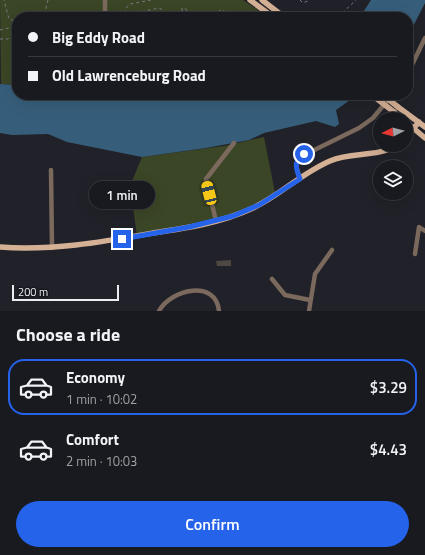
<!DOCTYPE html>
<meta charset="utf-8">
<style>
:root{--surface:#191a1f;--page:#26272c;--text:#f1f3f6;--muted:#9fa1a4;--line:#37383d;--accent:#2563eb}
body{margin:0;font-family:"Titillium Web",sans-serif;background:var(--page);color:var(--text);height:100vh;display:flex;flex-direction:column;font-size:15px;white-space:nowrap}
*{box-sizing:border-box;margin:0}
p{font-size:13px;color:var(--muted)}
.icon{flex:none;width:22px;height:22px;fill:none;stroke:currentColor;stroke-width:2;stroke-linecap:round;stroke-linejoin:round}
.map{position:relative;height:311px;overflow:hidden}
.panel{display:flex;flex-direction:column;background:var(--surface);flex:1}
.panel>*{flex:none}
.top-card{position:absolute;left:12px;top:12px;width:401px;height:88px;border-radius:16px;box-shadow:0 4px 16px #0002,0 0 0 1px var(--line);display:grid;align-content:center;height:88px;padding:0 16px;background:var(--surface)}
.needle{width:26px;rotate:264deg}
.buttons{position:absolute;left:373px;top:112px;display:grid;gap:8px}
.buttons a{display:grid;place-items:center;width:40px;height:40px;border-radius:50%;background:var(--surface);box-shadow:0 4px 16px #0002,0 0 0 1px var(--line);font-size:20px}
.scale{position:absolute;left:12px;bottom:10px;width:107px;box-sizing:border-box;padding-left:4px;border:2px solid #ecedf2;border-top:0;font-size:11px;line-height:14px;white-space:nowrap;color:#ecedf2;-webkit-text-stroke:3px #17181f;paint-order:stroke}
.end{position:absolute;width:18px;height:18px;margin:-9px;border:5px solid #2563eb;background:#fff;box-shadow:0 0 0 2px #fff}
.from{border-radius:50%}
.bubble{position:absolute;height:28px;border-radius:14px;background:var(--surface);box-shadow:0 4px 16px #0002,0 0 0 1px var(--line);font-size:13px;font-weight:600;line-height:28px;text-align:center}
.car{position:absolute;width:12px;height:24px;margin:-12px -6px;border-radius:5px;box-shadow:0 0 3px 1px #0007;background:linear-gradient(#f5c518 24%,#345 0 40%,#f5c518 0 76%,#345 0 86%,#f5c518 0)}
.top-card b{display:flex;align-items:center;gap:14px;height:38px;font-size:15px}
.top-card b+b{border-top:1px solid var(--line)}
.top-card i{width:10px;height:10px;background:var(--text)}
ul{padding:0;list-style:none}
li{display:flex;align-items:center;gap:12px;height:56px;margin:0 8px 6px;padding:0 8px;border:2px solid transparent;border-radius:16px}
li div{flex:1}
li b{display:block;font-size:15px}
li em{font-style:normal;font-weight:600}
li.current{border-color:var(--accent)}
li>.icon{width:36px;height:36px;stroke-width:1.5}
h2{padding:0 16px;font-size:18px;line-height:48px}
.button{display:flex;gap:8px;margin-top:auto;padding:8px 16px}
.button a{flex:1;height:46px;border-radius:24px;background:var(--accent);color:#fff;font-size:16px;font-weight:600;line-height:46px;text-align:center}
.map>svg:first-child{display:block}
.green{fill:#3b4626}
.water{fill:#365e7b}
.building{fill:#4d4841}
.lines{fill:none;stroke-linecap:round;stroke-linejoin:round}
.path{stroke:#78797f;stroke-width:1;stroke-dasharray:3 3;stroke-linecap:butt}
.minor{stroke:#7a695c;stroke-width:4.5}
.major{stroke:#d4b095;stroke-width:5.5}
.major-bridge{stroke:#d4b095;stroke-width:5.5}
.route{stroke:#2563eb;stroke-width:5}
</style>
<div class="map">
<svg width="425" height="311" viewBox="0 0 425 311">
<rect width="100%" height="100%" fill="#212229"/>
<path class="green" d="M0 0H243L268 17H17V85L1 84Z
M264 137 276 198 226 217 137 236 130 186 142 157 224 146Z"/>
<path class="water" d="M371 0H425V3L408 36V17H360Z
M0 84 17 85V95H117L132 97 146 95H357L336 110 339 124 335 127 316 121 264 133 249 140 206 148 142 157 67 142 48 134 12 135 0 133Z"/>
<path class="building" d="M231 260V266H217L216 261Z"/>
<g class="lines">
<path class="path" d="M48 0C46 7 44 12 50 17
M151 0 130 4 125 9 126 12 131 14 159 8 163 10 165 14 160 17
M300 0 303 3 310 0
M182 17V8L186 9 190 17
M223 17 219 13 220 10 227 12 233 17
M338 17 356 0
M0 30 17 26 15 21 9 19 4 0
M0 39H8L17 31"/>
<path class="minor" d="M105 0V17
M408 73 425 38
M51 170 52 248
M300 179 296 165 300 157 359 128 373 118 392 95
M216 221 206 179 234 143
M415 254 419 227 425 231
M272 279 285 295 310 300
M159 311C171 289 216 279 219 311
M309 311 315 274 332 250"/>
<path class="major" d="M250 0 273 17
M262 0 284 17
M398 107 425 127
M394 112 402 119
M406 122 425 138
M406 137 419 122
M0 247C52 251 102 242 153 233 187 228 221 223 253 208 280 195 302 173 330 161 352 151 377 158 397 145"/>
<path class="major-bridge" d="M372 95 394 112
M383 95 398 107"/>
</g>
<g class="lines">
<path class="route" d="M122 239 189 227 233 216 259 205 300 179C296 169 293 161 304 154"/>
</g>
</svg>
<div class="buttons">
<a><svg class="needle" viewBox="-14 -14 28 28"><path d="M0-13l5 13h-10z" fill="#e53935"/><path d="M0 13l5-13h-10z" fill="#9fa1a4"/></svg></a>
<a><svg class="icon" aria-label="layers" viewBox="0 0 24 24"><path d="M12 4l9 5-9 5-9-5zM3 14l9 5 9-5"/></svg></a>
</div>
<div class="scale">200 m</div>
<i class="end from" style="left:304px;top:154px"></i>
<i class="end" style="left:122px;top:239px"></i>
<div class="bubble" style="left:89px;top:181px;width:66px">1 min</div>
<i class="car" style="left:209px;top:193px;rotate:346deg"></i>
<div class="top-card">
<b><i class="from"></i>Big Eddy Road</b>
<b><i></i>Old Lawrenceburg Road</b>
</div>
</div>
<section class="panel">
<h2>Choose a ride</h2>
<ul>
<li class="current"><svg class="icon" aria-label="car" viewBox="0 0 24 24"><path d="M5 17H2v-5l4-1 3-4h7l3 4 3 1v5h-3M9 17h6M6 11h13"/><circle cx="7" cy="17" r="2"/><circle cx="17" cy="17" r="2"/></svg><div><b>Economy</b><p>1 min · 10:02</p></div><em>$3.29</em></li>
<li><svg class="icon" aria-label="car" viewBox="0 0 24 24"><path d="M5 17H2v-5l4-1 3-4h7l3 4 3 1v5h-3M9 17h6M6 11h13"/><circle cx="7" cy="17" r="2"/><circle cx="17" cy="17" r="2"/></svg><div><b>Comfort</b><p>2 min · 10:03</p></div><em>$4.43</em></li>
</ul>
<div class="button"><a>Confirm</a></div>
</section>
